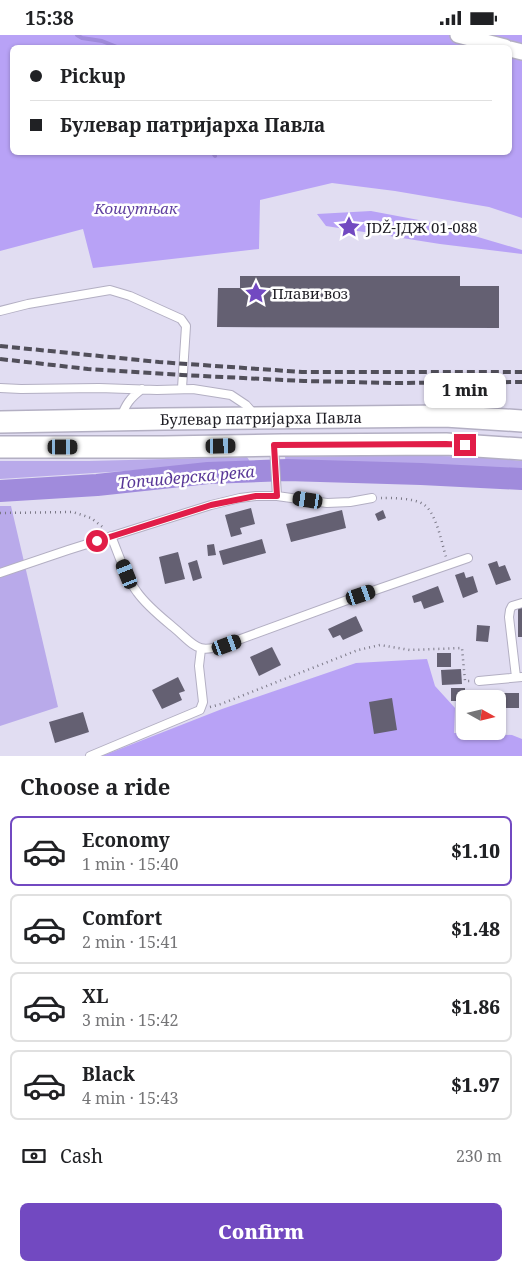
<!DOCTYPE html>
<meta charset="utf-8">
<style>
:root{--surface:#fff;--page:#f2f2f2;--text:#202124;--muted:#757577;--line:#e0e0e0;--accent:#7249c1}
body{margin:0;font-family:"Noto Serif",serif;background:var(--page);color:var(--text);height:100vh;display:flex;flex-direction:column;font-size:19px;white-space:nowrap}
*{box-sizing:border-box;margin:0}
p{font-size:16px;color:var(--muted)}
.icon{flex:none;width:28px;height:28px;fill:none;stroke:currentColor;stroke-width:2;stroke-linecap:round;stroke-linejoin:round}
.map{position:relative;height:721px;overflow:hidden}
.sheet{display:flex;flex-direction:column;background:var(--surface);flex:1}
.sheet>*{flex:none}
.guide{position:absolute;left:10px;top:10px;width:502px;height:110px;border-radius:8px;box-shadow:0 1px 4px #0004;display:grid;align-content:center;height:110px;padding:0 20px;background:var(--surface)}
.needle{width:32px;rotate:98deg}
.buttons{position:absolute;left:456px;top:655px;display:grid;gap:10px}
.buttons a{display:grid;place-items:center;width:50px;height:50px;border-radius:8px;background:var(--surface);box-shadow:0 1px 4px #0004;font-size:25px}
.end{position:absolute;width:22px;height:22px;margin:-11px;border:6px solid #e11d48;background:#fff;box-shadow:0 0 0 2px #fff}
.from{border-radius:50%}
.bubble{position:absolute;height:35px;border-radius:8px;background:var(--surface);box-shadow:0 1px 4px #0004;font-size:16px;font-weight:800;line-height:35px;text-align:center}
.car{position:absolute;width:15px;height:30px;margin:-15px -8px;border-radius:6px;box-shadow:0 0 4px 1px #0007;background:linear-gradient(#222 24%,#8ab4d8 0 40%,#222 0 76%,#8ab4d8 0 86%,#222 0)}
.guide b{display:flex;align-items:center;gap:18px;height:48px;font-size:19px}
.guide b+b{border-top:1px solid var(--line)}
.guide i{width:12px;height:12px;background:var(--text)}
ul{padding:0;list-style:none}
li{display:flex;align-items:center;gap:15px;height:70px;margin:0 10px 8px;padding:0 10px;border:2px solid var(--line);border-radius:8px}
li div{flex:1}
li b{display:block;font-size:19px}
li em{font-style:normal;font-weight:800}
li.active{border-color:var(--accent)}
li>.icon{width:45px;height:45px;stroke-width:1.5}
h2{padding:0 20px;font-size:22px;line-height:60px}
.pay{display:flex;align-items:center;gap:12px;height:55px;padding:0 20px;font-size:19px}
.pay p{margin-inline-start:auto}
.primary-button{display:flex;gap:10px;margin-top:auto;padding:10px 20px}
.primary-button a{flex:1;height:58px;border-radius:8px;background:var(--accent);color:#fff;font-size:20px;font-weight:800;line-height:58px;text-align:center}
.status{display:flex;justify-content:space-between;align-items:center;height:35px;padding:0 25px;background:var(--surface);direction:ltr}
.status svg{height:14px;fill:currentColor}
.map>svg:first-child{display:block}
.green{fill:#b9aaea}
.forest{fill:#b8a2f6;fill-rule:evenodd}
.lines{fill:none;stroke-linecap:round;stroke-linejoin:round}
.stream{stroke:#a08bdc;stroke-width:4}
.river{stroke:#a08bdc;stroke-width:22}
.building{fill:#646072}
.service-casing{stroke:#b3afc3;stroke-width:10}
.minor-casing{stroke:#b3afc3;stroke-width:18}
.secondary-casing{stroke:#b3afc3;stroke-width:24}
.path{stroke:#7a7886;stroke-width:2.5;stroke-dasharray:1 4;stroke-linecap:butt}
.service{stroke:#fff;stroke-width:8}
.minor{stroke:#fff;stroke-width:15}
.secondary{stroke:#fff;stroke-width:21}
.rail{stroke:#514f5a;stroke-width:4;stroke-dasharray:8 4;stroke-linecap:butt}
.route{stroke:#e11d48;stroke-width:6}
.labels{text-anchor:middle;dominant-baseline:central;stroke-width:5;stroke-linejoin:round;paint-order:stroke}
.park-label{font-size:15px;font-style:italic;fill:#6040a0;stroke:#fff}
.poi-label{font-size:15px;fill:#1e1d24;stroke:#fff;text-anchor:start}
.street-label{font-size:15px;fill:#1e1d24;stroke:#fff}
.water-label{font-size:16px;font-style:italic;fill:#583797;stroke:#fff}
</style>
<div class="status"><b>15:38</b><svg viewBox="0 0 49 12"><path d="M0 12V9h3v3zM5 12V6h3v6zM10 12V3h3v9zM15 12V0h3v12zM26 1h20v11H26zM47 4h2v5h-2z"/></svg></div>
<div class="map">
<svg width="522" height="721" viewBox="0 0 522 721">
<rect width="100%" height="100%" fill="#e1ddf2"/>
<path class="green" d="M397 420 485 422 522 426V441L286 430 285 422Z
M247 422 251 428 0 444V426H89Z
M0 471H11L58 672 0 691Z"/>
<path class="forest" d="M0 0H522V183L489 172 395 156 332 148 260 165 259 214 93 233 83 194 0 216ZM12 12H510V118H12Z
M371 176 424 186 522 215V219L440 209 326 191 317 179Z
M427 624 435 651 455 673 454 698 512 700 522 704V721H102L222 674 356 628Z"/>
<g class="lines">
<path class="stream" d="M77 0 82 3 102 6 117 12
M213 118 215 121"/>
<path class="river" d="M0 456 97 450 208 438 287 435 421 439 522 444"/>
</g>
<path class="building" d="M240 241H460V251H499V293L217 292 218 253H240Z
M251 473 255 489 240 493 242 499 231 502 225 480Z
M342 475 346 493 291 507 286 489Z
M383 475 386 483 378 486 375 479Z
M262 504 266 518 223 530 219 516Z
M214 509 216 520 208 521 207 510Z
M178 517 185 544 165 549 159 522Z
M197 525 202 543 193 546 188 528Z
M497 526 499 532 505 530 511 545 496 550 488 529Z
M464 537 466 543 473 541 478 557 463 563 455 540Z
M438 551 444 567 424 574 421 566 414 568 412 561Z
M518 573H522V602H518Z
M356 581 363 596 343 605 340 600 333 603 328 594Z
M477 590 490 591 488 607 476 606Z
M272 612 281 630 259 641 250 622Z
M437 618H451V632H437Z
M461 634 462 649 442 650 441 635Z
M178 642 185 656 179 658 182 665 162 674 152 655Z
M451 653H465V666H451Z
M482 658H519V673H498V664H482Z
M392 663 397 695 374 699 369 667Z
M83 677 89 697 55 708 49 687Z"/>
<g class="lines">
<defs>
<path id="service" d="M0 276 28 269 110 255 130 261 181 284 186 291 182 353
M0 353 21 354 99 353 157 355 193 354 231 360 246 370 255 380
M121 382C126 369 130 363 142 354
M274 411 277 461
M111 501C119 520 125 541 137 557 147 571 161 582 173 592 196 611 196 620 227 609L361 560 468 523
M0 538 68 515 211 470 240 463 256 461H277L327 468 350 467 372 463
M516 642 509 582 510 575 512 571 522 568
M479 646 522 642
M90 721 200 675 203 667 199 631 201 614"/>
<path id="minor" d="M458 0 505 12
M510 14 522 17"/>
<g id="secondary">
<path id="s1" d="M0 387 164 384 445 381 522 386"/>
<path d="M0 412H163L282 410 446 409 522 414"/>
</g>
</defs>
<use href="#service" class="service-casing"/>
<use href="#minor" class="minor-casing"/>
<use href="#secondary" class="secondary-casing"/>
<path class="path" d="M381 463C393 463 413 463 423 469 436 476 442 509 446 522
M0 478 73 477 91 483 104 493
M210 672 221 669 358 615 380 610 410 615 462 613 465 646H470"/>
<use href="#service" class="service"/>
<use href="#minor" class="minor"/>
<use href="#secondary" class="secondary"/>
<path class="rail" d="M0 311 159 327 302 337H522
M0 324 88 334 182 340 304 346 395 348 522 347"/>
</g>
<g class="lines">
<path class="route" d="M97 506 211 470 256 461H277L274 410 446 409 465 410"/>
</g>
<defs>
<symbol id="sight-bare" viewBox="-9 -9 18 18"><path d="M0-6L1.8-2.2L6-1.7L2.9 1.2L3.7 5.4L0 3.3L-3.7 5.4L-2.9 1.2L-6-1.7L-1.8-2.2Z" fill="#7249c1" stroke="#fff" stroke-width="2.5" paint-order="stroke"/></symbol>
</defs>
<g fill-rule="evenodd">
<use href="#sight-bare" x="333" y="176" width="32" height="32"/>
<use href="#sight-bare" x="240" y="242" width="32" height="32"/>
</g>
<g class="labels">
<g class="park-label">
<text x="136" y="173">Кошутњак</text>
</g>
<g class="poi-label">
<text x="366" y="192">JDŽ-JДЖ 01-088</text>
<text x="272" y="258">Плави воз</text>
</g>
<g class="street-label">
<text stroke="none"><textPath href="#s1" startOffset="261">Булевар патријарха Павла</textPath></text>
</g>
<g class="water-label">
<text transform="translate(186 442) rotate(-5)">Топчидерска река</text>
</g>
</g>
</svg>
<div class="buttons">
<a><svg class="needle" viewBox="-14 -14 28 28"><path d="M0-13l5 13h-10z" fill="#e53935"/><path d="M0 13l5-13h-10z" fill="#757577"/></svg></a>
</div>
<i class="end from" style="left:97px;top:506px"></i>
<i class="end" style="left:465px;top:410px"></i>
<div class="bubble" style="left:424px;top:338px;width:82px">1 min</div>
<i class="car" style="left:221px;top:411px;rotate:89deg"></i>
<i class="car" style="left:63px;top:412px;rotate:90deg"></i>
<i class="car" style="left:308px;top:465px;rotate:279deg"></i>
<i class="car" style="left:127px;top:539px;rotate:338deg"></i>
<i class="car" style="left:361px;top:560px;rotate:71deg"></i>
<i class="car" style="left:227px;top:610px;rotate:70deg"></i>
<div class="guide">
<b><i class="from"></i>Pickup</b>
<b><i></i>Булевар патријарха Павла</b>
</div>
</div>
<section class="sheet">
<h2>Choose a ride</h2>
<ul>
<li class="active"><svg class="icon" aria-label="car" viewBox="0 0 24 24"><path d="M5 17H2v-5l4-1 3-4h7l3 4 3 1v5h-3M9 17h6M6 11h13"/><circle cx="7" cy="17" r="2"/><circle cx="17" cy="17" r="2"/></svg><div><b>Economy</b><p>1 min · 15:40</p></div><em>$1.10</em></li>
<li><svg class="icon" aria-label="car" viewBox="0 0 24 24"><path d="M5 17H2v-5l4-1 3-4h7l3 4 3 1v5h-3M9 17h6M6 11h13"/><circle cx="7" cy="17" r="2"/><circle cx="17" cy="17" r="2"/></svg><div><b>Comfort</b><p>2 min · 15:41</p></div><em>$1.48</em></li>
<li><svg class="icon" aria-label="car" viewBox="0 0 24 24"><path d="M5 17H2v-5l4-1 3-4h7l3 4 3 1v5h-3M9 17h6M6 11h13"/><circle cx="7" cy="17" r="2"/><circle cx="17" cy="17" r="2"/></svg><div><b>XL</b><p>3 min · 15:42</p></div><em>$1.86</em></li>
<li><svg class="icon" aria-label="car" viewBox="0 0 24 24"><path d="M5 17H2v-5l4-1 3-4h7l3 4 3 1v5h-3M9 17h6M6 11h13"/><circle cx="7" cy="17" r="2"/><circle cx="17" cy="17" r="2"/></svg><div><b>Black</b><p>4 min · 15:43</p></div><em>$1.97</em></li>
</ul>
<div class="pay"><svg class="icon" aria-label="cash" viewBox="0 0 24 24"><path d="M3 7h18v10H3z"/><circle cx="12" cy="12" r="2"/></svg>Cash<p>230 m</p></div>
<div class="primary-button"><a>Confirm</a></div>
</section>
